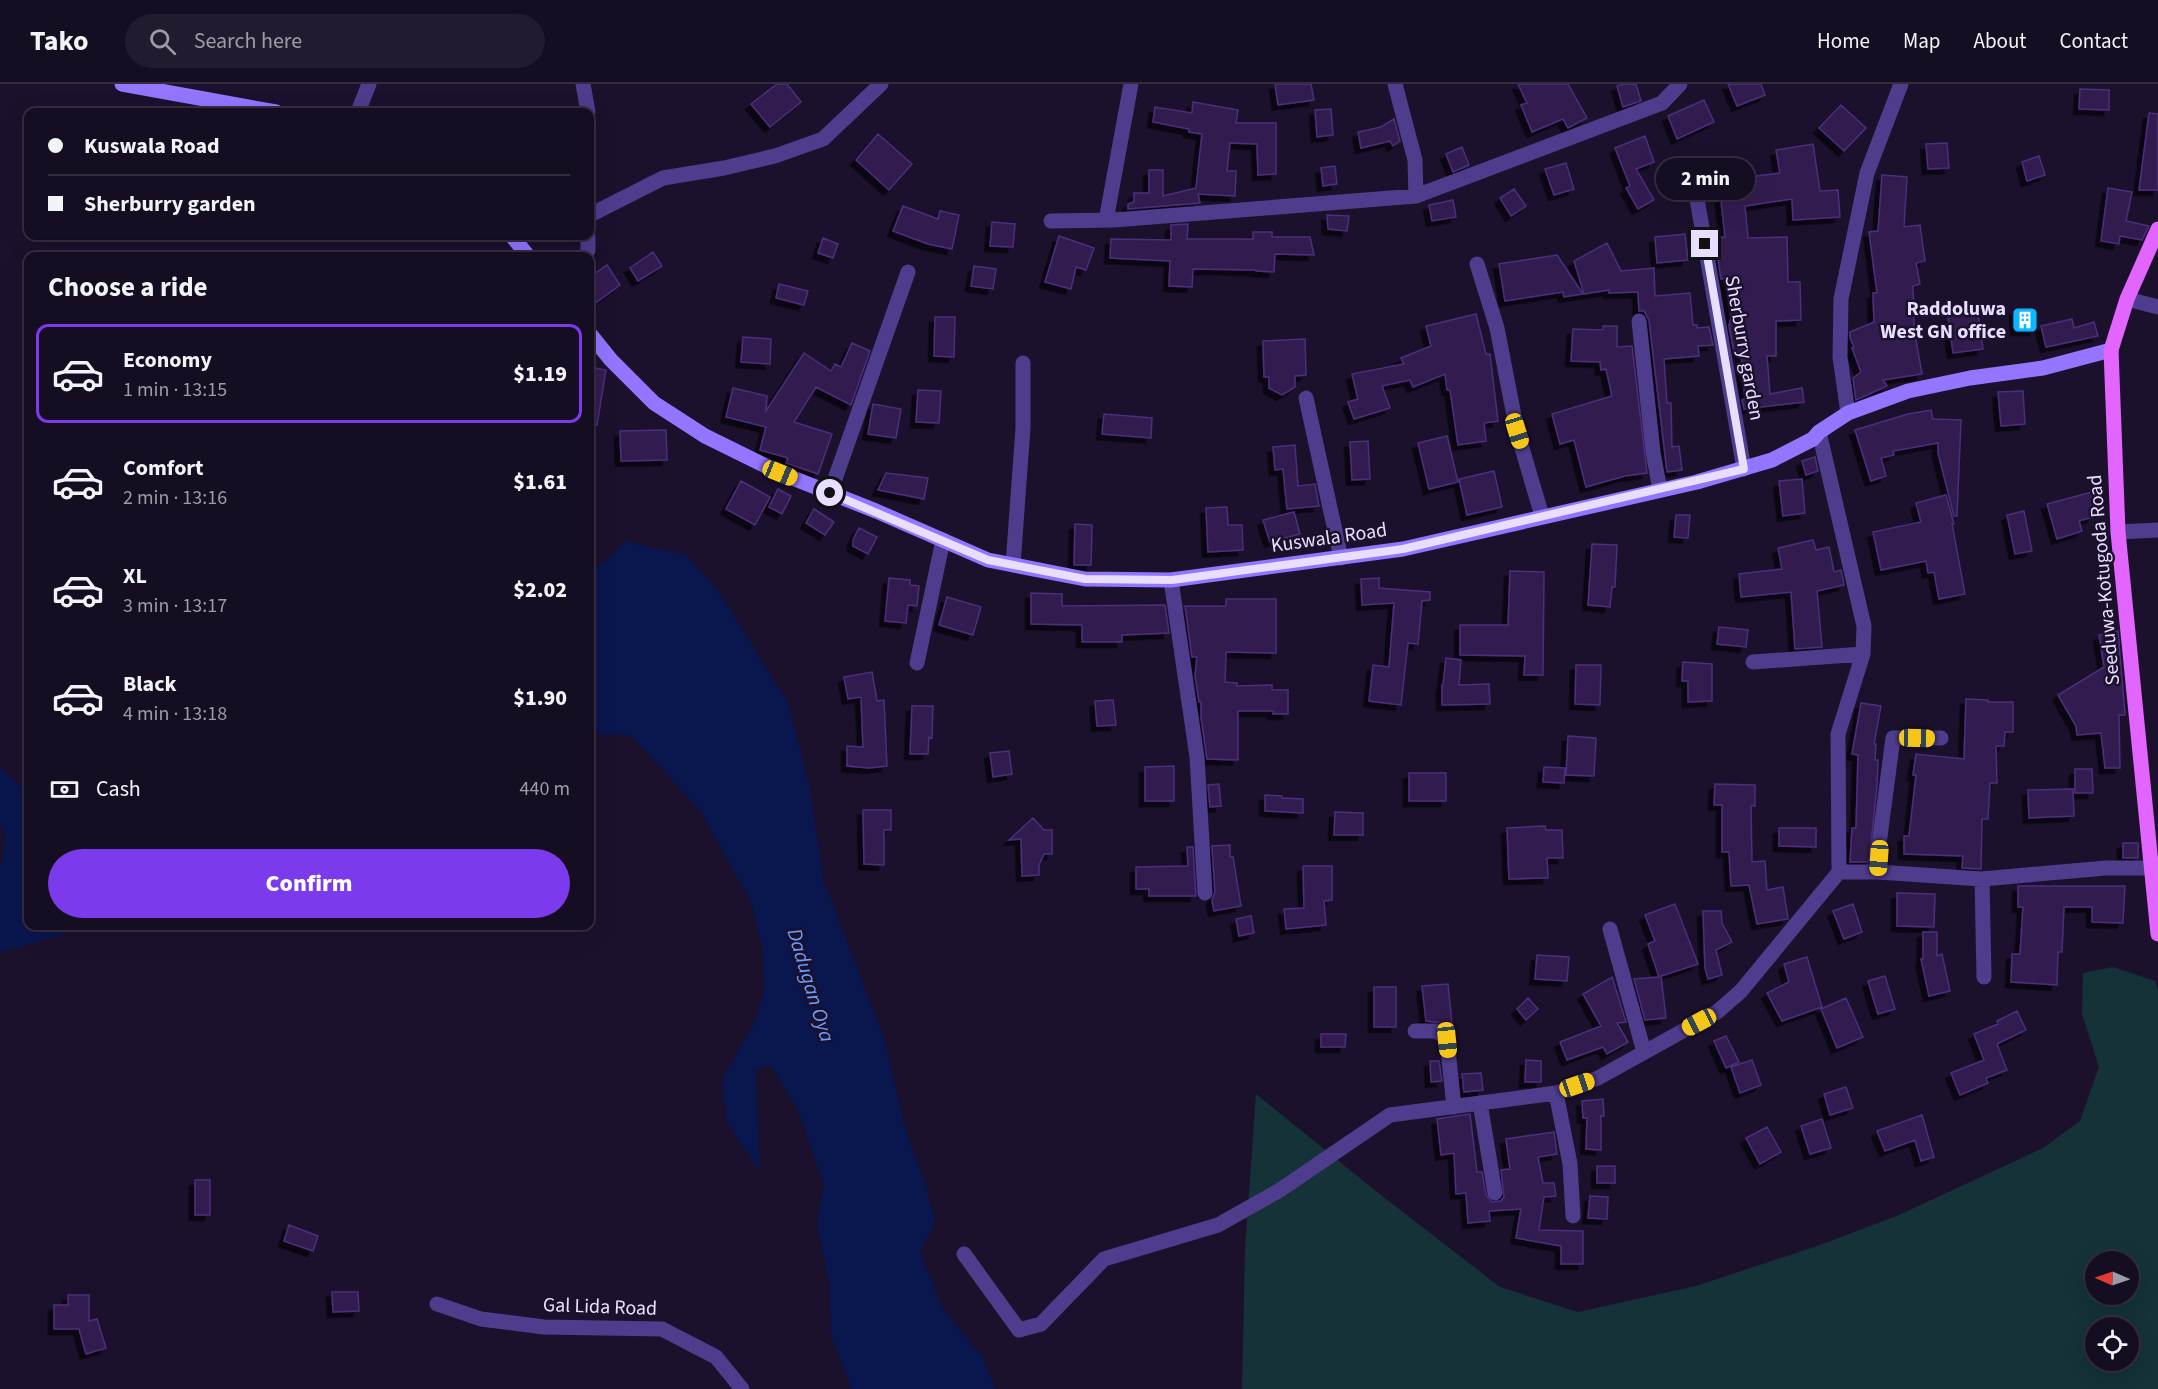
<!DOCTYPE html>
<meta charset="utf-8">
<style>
:root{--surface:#150d22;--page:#221b2f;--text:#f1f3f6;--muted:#9d9ca5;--line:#342d40;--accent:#7c3aed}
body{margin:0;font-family:"Source Sans 3",sans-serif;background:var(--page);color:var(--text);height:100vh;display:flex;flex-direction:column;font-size:22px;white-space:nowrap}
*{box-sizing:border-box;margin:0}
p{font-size:20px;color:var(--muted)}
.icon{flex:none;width:33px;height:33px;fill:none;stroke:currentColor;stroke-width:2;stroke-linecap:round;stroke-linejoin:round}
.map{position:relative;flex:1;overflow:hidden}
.drawer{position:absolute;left:24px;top:168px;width:570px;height:678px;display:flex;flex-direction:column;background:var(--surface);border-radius:12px;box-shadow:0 6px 24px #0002,0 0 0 2px var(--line)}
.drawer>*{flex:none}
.guide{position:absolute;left:24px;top:24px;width:570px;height:132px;border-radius:12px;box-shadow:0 6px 24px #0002,0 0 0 2px var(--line);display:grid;align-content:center;height:132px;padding:0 24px;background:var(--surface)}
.needle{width:39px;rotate:272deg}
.tools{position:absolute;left:2085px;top:1167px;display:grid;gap:12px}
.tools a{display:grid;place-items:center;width:54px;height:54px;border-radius:50%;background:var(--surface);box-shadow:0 6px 24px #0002,0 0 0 2px var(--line);font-size:30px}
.end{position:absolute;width:27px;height:27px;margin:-14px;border:8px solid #e8deff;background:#111;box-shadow:0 0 0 3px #111}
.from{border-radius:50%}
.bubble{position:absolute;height:42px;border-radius:21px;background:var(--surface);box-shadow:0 6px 24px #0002,0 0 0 2px var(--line);font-size:20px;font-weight:800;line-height:42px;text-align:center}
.car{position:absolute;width:18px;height:36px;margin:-18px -9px;border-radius:8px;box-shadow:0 0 4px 2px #0007;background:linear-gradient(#f5c518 24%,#345 0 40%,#f5c518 0 76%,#345 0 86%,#f5c518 0)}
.guide b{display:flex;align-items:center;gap:21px;height:57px;font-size:22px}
.guide b+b{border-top:2px solid var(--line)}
.guide i{width:15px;height:15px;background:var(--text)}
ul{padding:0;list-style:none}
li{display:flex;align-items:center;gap:18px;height:99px;margin:0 12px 9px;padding:0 12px;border:3px solid transparent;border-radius:12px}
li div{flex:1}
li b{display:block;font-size:22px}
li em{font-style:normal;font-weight:800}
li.selected{border-color:var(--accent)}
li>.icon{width:54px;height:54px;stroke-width:1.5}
h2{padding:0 24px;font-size:27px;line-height:72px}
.pay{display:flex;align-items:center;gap:15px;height:66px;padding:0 24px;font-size:22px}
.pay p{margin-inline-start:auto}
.cta{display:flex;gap:12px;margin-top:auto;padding:12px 24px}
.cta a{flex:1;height:69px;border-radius:36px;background:var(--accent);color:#fff;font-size:24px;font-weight:800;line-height:69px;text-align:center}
header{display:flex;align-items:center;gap:36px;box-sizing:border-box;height:84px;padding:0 30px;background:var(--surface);border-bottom:2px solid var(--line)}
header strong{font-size:28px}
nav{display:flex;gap:33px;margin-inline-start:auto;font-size:21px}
.search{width:420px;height:54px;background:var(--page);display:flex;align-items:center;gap:15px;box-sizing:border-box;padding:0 21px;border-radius:33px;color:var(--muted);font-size:22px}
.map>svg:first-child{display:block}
.green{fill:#143238;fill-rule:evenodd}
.water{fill:#0a164e}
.building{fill:#311d4f;stroke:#4c2e7b;stroke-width:1.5;filter:url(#shadow)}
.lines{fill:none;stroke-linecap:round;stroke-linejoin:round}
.street{stroke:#4e3c8d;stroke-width:15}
.secondary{stroke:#9375ff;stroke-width:15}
.primary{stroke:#e365ff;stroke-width:15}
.route{stroke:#e8deff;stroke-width:8}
.labels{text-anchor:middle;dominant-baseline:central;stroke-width:5;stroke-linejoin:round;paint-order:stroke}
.poi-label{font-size:20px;font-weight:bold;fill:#e8deff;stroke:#1c112d;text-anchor:end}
.street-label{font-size:20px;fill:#e8deff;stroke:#1c112d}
.water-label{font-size:21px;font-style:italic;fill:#6c9fff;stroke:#1c112d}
</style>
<header>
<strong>Tako</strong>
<div class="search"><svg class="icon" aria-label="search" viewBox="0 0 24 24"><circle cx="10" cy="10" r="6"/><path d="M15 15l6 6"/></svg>Search here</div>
<nav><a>Home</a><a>Map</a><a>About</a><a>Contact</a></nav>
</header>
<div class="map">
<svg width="2158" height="1305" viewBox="0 0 2158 1305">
<defs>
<filter id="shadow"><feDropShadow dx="-5.5" dy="5.5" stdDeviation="0" flood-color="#0009"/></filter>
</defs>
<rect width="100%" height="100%" fill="#1c112d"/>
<path class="green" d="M2113 883 2155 897 2158 907V1305H1242L1245 1165 1256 1010 1377 1108 1500 1203 1578 1228 1696 1202 1820 1161 1899 1131 2043 1064 2080 1037 2099 983 2082 930 2083 889ZM2096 1178H2128V1210H2096ZM2096 1244H2128V1276H2096Z"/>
<path class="water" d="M624 457 686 471 720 509 788 619 810 704 823 795 885 957 905 1044 927 1104 935 1139 920 1168 943 1225 983 1274 995 1305H851L831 1251 829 1199 817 1141 824 1100 797 1024 770 981 755 986 760 1088 727 1039 722 995 754 939 765 903 762 864 752 820 701 728 631 651 590 650V483L605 479Z
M0 684 28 709V842H88L55 853 0 868V781L2 780 5 750 0 740Z"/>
<path class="building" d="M777 0H787L801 18 770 43 751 20Z
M1275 0H1311L1314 16 1278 21Z
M1518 0H1568L1587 34 1568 44 1563 35 1532 48 1521 21 1527 19Z
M1625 0H1636L1641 17 1623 23 1617 2Z
M1728 0H1761L1765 11 1737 22Z
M2080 5 2109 6V26L2079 25Z
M1704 16 1714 38 1677 55 1668 32Z
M1193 18 1238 26 1236 39H1276V90L1258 91 1257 60 1230 59 1227 87H1236L1235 112 1198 110 1200 119 1128 125V120L1134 118V109H1149V86H1163V112L1196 104 1202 50 1189 48V45L1153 38 1155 23 1192 29Z
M1841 21 1866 44 1844 67 1819 44Z
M1331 25 1333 51 1317 53 1315 26Z
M2149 29 2158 30V106H2139Z
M1394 35 1400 57 1393 62 1390 57 1361 64 1358 48 1381 43Z
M878 50 912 80 889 106 856 76Z
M1645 52 1654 78 1636 85 1654 116 1638 125 1626 104 1630 102 1615 64Z
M1947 59 1949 84 1928 85 1926 60Z
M1813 60 1820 107 1838 106 1840 133 1793 136 1792 115 1745 122 1748 154 1787 153 1788 198H1800L1801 236 1776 237V272H1767L1770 310 1802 304 1804 318 1744 325 1742 316 1745 315 1741 268H1734L1729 242 1731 233 1726 195H1721L1715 154 1725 153 1720 108 1751 104 1749 93 1780 89 1776 66Z
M1462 63 1469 81 1453 88 1446 70Z
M2039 72 2045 91 2027 97 2022 78Z
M1566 79 1574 105 1554 111 1545 85Z
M1335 82 1337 100 1323 102 1321 84Z
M1882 91 1907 93 1904 143 1920 141 1925 177 1916 179 1920 200 1913 202 1914 245 1922 290 1883 296 1887 302 1856 316 1853 294 1861 288 1852 264 1854 263 1850 254V248L1874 238 1873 209H1877L1869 148 1878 147Z
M2108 104 2132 108 2126 137 2149 142 2142 156 2120 152 2119 160 2101 157Z
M1514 105 1526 122 1511 132 1500 114Z
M1453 116 1456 133 1432 137 1429 121Z
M903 122 938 135 940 127 959 131 952 165 928 160 893 147Z
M1327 131 1349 132 1347 147 1328 145Z
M992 138 1015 140 1013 163 990 162Z
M1188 140 1187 155H1253V148H1272V153H1310L1314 171 1275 170 1274 188 1256 187V186L1193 185 1192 203 1169 202 1170 177 1110 174 1111 155 1171 156V141Z
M1685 150 1688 176 1657 179 1655 153Z
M1059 152 1094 164 1086 186 1076 183 1071 205 1045 198Z
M823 154 838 160 833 174 818 169Z
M1607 159 1621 187 1654 184 1655 212 1690 209 1693 241H1697V244L1709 243 1713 261 1698 262 1699 272 1664 275 1667 319H1671L1672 363 1679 362 1682 386 1667 388 1649 236 1644 227H1639L1638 208 1609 209V206L1584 210 1574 177Z
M653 168 662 182 638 197 630 184Z
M1557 171 1583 210 1564 213 1563 208 1505 217 1499 180Z
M607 181 620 201 590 223V193Z
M974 182 996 185 993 205 971 202Z
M779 200 808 207 804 221 776 214Z
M2034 225 2035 246H2016L2015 226Z
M1978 229 1983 265 1953 269 1948 233Z
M1476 230 1486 270H1490L1498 337 1484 339 1486 357 1458 361 1450 306H1447L1445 290 1413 303 1410 296 1382 302 1390 324 1354 335 1348 318 1358 315 1352 290 1404 280 1401 274 1431 262 1426 242Z
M935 233H955L954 273 934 272Z
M2072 235 2074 244 2094 238 2098 252 2046 263 2041 242Z
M1603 242H1617V263L1632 262 1647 389 1625 392 1586 403 1574 356 1560 360 1552 330 1612 312 1606 285 1601 286 1600 278 1571 277 1573 245 1603 246Z
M743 253 771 255 770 280 741 278Z
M1305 255 1306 291 1295 292V303L1282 311 1269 304V293H1264L1263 257Z
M852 259 870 267 851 321 816 303 794 338 832 350 818 390 786 379 788 374 760 366 766 343 726 333 733 304 767 312 766 327 804 269 831 287 835 280 841 283Z
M590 283 606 286 597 341 590 340Z
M918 306 941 307 939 339 916 338Z
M2023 307 2025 340 2001 342 1998 308Z
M873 320 901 325 896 354 868 350Z
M1931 326 1933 335 1961 336 1957 432H1954L1938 369V359L1893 367 1894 371 1881 374 1886 392 1871 397 1855 346 1908 330Z
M1104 330 1152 334 1151 354 1102 350Z
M666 346 667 376 621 377 620 347Z
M1447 352 1458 398 1429 405 1418 359Z
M1368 357 1370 395 1352 396 1350 358Z
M1295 361 1298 402 1315 400 1319 422 1287 425 1283 385 1275 386 1273 363Z
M1815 373 1818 387 1806 391 1802 377Z
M1494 387 1502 423 1467 431 1459 395Z
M886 389 928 394 924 415 878 406Z
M1802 395 1805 429 1783 432 1779 397Z
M741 397 770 413 755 441 726 425Z
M778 405 791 412 782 430 769 423Z
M2096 407 2102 426 2092 429 2093 433 2079 437 2082 447 2057 455 2047 420Z
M1946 411 1954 440H1952L1965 510 1939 515 1934 488 1928 489 1926 477 1881 486 1873 448 1921 438 1916 419Z
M1227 423 1228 441H1242L1243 466 1208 468 1206 424Z
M814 425 834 438 825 451 806 439Z
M2024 427 2032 467 2015 470 2007 431Z
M1294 428 1300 450 1270 458 1263 436Z
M1676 431H1690L1688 454 1674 453Z
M1075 440 1092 441 1091 481H1074Z
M859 444 877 453 868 470 853 462V456Z
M1813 456 1816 466 1829 463 1834 488 1841 486 1844 501 1817 507 1822 563 1795 565 1791 508 1741 513 1739 490 1782 485 1778 464Z
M1592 460 1617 461 1615 503H1612L1610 523 1588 521Z
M1510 487 1544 488 1543 591H1524L1525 572 1460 571V541H1508Z
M889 494 910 496V501L919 502 917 522 908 521 906 539 885 537Z
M1379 494V504L1430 508V516L1422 517 1418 560 1408 559 1401 621 1369 617 1373 581 1389 583 1394 519 1362 521 1361 495Z
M1031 509 1062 510V522L1165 521 1169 549 1122 551V558H1082V541L1031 540Z
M947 513 981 523 973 551 939 541Z
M1226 515H1276V569L1226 568 1225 598 1237 599V602L1272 601V606H1288V630H1273V627H1238V676L1207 675 1201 633V618H1199L1195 592 1197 573H1192L1185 522H1226Z
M1719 543 1748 546 1746 563 1717 560Z
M2118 547 2125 631H2119L2120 684H2105L2101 649 2077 651 2076 642 2058 611 2104 583 2099 551Z
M1446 574 1461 576 1459 601 1489 600 1490 620 1442 621V601H1443Z
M1683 578 1712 580V617L1688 618V597H1682Z
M1576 581H1601L1600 621 1575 620Z
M872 588 877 617 884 616 887 682 869 684 847 682V662L863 663 861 613 848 615 844 593Z
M1966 615 1988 616V618H2013V648H2005L2004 662H1996L1997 699H1990L1988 735H1982L1981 785 1962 784 1963 772 1904 770V752H1909L1916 691H1913L1916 670 1964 675Z
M1113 616 1116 641 1097 642 1095 617Z
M1861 619 1881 622 1874 660H1876L1875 676H1878L1877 701 1869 778H1850L1852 744H1856L1858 671 1852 670Z
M912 622H933L932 654 929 653 928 670H910Z
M1568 652 1596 654 1594 692 1566 691Z
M1009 667 1012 690 993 693 990 669Z
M1174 682V717H1145V683Z
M1544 683 1565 684 1564 699 1543 698Z
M2075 685H2092L2093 709H2075Z
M1409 689H1446V717H1409Z
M1219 700 1221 722 1210 723 1208 701Z
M1715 700 1755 701V722H1751L1752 778 1765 777 1767 806 1783 803 1788 835 1757 840 1749 801 1731 802 1729 768H1722V721H1714Z
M2073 705 2074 732 2029 734 2028 706Z
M1265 711 1282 712V714L1303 715V729L1265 727Z
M863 726H891V746H884V781L864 780Z
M1335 728 1363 729V751H1334Z
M1033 734 1044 746H1052V770H1044L1039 781V791L1022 792 1021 755 1009 756Z
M1545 742 1546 746H1562L1563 774H1547L1548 794 1509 795 1507 744Z
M1779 744H1816V763L1779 762Z
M2123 759H2138V774H2123Z
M1230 761V773H1233L1241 822 1214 827 1212 816 1215 808 1212 762Z
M1187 763H1193L1196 812H1149V805H1136V783L1188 782Z
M1303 782H1332V816L1324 817 1326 841 1286 845 1284 825 1304 824Z
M2018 802H2125L2123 839 2092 838V823H2064L2062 868H2058L2057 901 2011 898 2012 870H2020L2023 823H2018Z
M1897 809 1935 810 1934 843 1897 842Z
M1675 820 1698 880 1661 892 1666 934 1645 936 1634 895 1659 893 1648 860 1655 857 1645 831Z
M1853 820 1862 848 1844 855 1833 827Z
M1703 827H1721L1722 839 1732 858 1716 866 1722 891 1708 895 1705 884Z
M1251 832 1254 849 1239 852 1236 835Z
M1923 848H1937V872L1942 870 1950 907 1929 912 1921 875H1923Z
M1537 871 1569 873 1567 897 1535 895Z
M1807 873 1822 923 1782 937 1767 909 1789 898 1784 880Z
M1885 892 1895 925 1878 930 1868 897Z
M1612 893 1626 938 1617 939 1628 958 1607 970 1603 963 1567 976 1560 958 1601 942 1583 910Z
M1448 900 1452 940 1426 937 1422 902Z
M1374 903H1396V943H1374Z
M1528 914 1538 925 1526 936 1517 925Z
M1846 914 1863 953 1837 964 1821 925Z
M2017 927 2026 946 1997 960 2007 986 1986 994 1988 999 1960 1011 1951 989 1984 976 1974 950 1998 940 1997 937Z
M1321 950H1346L1345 963H1321Z
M1726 952 1739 978 1726 984 1714 957Z
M1526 976 1541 977V998H1525Z
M1752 976 1761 1001 1740 1009 1731 983Z
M1430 977H1439L1442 997 1431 998Z
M1481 989 1483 1006 1464 1008 1462 990Z
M1846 1003 1853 1024 1830 1031 1824 1010Z
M1603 1015 1604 1032H1601V1066L1586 1065 1587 1034H1583L1582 1017Z
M1470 1030 1477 1088H1482L1486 1111 1492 1118 1501 1117 1504 1113 1501 1086 1510 1085 1506 1055 1554 1048 1557 1070 1538 1073 1543 1099H1554L1556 1112 1544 1113 1539 1146 1583 1147V1180H1561V1162L1516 1154 1521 1125 1489 1127 1490 1137 1468 1139 1466 1109 1456 1110 1454 1069 1441 1071 1437 1035Z
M1922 1031 1934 1073 1921 1077 1915 1056 1885 1067 1877 1047Z
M1822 1035 1831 1064 1810 1070 1801 1042Z
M1767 1043 1781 1068 1760 1080 1746 1054Z
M1597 1082H1615V1099H1597Z
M195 1096H210V1131H195Z
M1590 1112 1608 1113 1607 1135 1588 1134Z
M289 1141 318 1152 313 1167 284 1157Z
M332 1208H358L359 1227 333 1228Z
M68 1211H89V1237L97 1235 106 1264 86 1270 79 1245H54V1221H68Z"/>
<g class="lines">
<path class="street" d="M583 0 588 28
M1395 0 1415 76 1416 112
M358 28 369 0
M1697 115 1744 385
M590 131 663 94 724 84 775 72 823 55 881 0
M1114 136 1107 131 1131 0
M1051 137 1114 136 1416 112 1662 19 1680 0
M585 172 588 166V152
M1477 180 1497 244 1517 347 1542 432
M2127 215 2158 223
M1639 237 1653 368 1660 406
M1306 314 1341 474
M1848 329 1840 273 1841 215 1867 89 1901 0
M830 409 908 188
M2118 448 2158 446
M1013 481 1023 344V279
M1171 496 1197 673 1205 809
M1753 578 1863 570
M917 579 943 456
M1839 788H1878L1982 795 2106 784H2152
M1878 788 1879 760 1893 654H1941
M1982 795 1984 893
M1610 845 1644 968
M1415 947H1437L1447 956 1454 1023
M1556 1009 1570 1080 1573 1132
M1480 1019 1495 1109
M964 1170 1019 1246 1041 1240 1104 1175 1218 1141 1280 1106 1390 1031 1556 1009 1598 994 1717 928 1741 907 1839 788 1838 650 1863 570 1864 542 1819 348
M437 1220 481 1235 544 1243 662 1245 716 1273 742 1305"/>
<path class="secondary" d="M122 0 276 28
M512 152 528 172
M590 250 611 276 654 319 705 352 780 389 876 427 988 476 1085 495 1171 496 1403 465 1697 398 1772 376 1813 355 1819 348 1848 329 1908 307 1970 294 2043 284 2111 266"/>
<path class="primary" d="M2158 145 2127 215 2111 266 2118 448 2158 850"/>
</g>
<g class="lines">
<path class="route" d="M830 409 988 476 1085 495 1172 496 1403 465 1744 385 1705 160"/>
</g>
<defs>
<symbol id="building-square" viewBox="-11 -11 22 22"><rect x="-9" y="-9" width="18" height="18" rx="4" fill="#0ab8ff" stroke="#1c112d"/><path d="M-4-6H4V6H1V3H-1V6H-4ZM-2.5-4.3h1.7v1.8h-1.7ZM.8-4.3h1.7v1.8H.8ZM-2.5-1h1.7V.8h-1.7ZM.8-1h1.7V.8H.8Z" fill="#fff"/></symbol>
</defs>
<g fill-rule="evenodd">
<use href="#building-square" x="2010" y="221" width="30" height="30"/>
</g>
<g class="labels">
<g class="poi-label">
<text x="2006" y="225">Raddoluwa<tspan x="2006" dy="23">West GN office</tspan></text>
</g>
<g class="street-label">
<text transform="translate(1744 264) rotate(80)">Sherburry garden</text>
<text transform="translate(1329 454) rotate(-8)">Kuswala Road</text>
<text transform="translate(2104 496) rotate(-95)">Seeduwa-Kotugoda Road</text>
<text transform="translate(600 1223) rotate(2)">Gal Lida Road</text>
</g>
<g class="water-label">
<text transform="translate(811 901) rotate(73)">Dadugan Oya</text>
</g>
</g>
</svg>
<div class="tools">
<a><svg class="needle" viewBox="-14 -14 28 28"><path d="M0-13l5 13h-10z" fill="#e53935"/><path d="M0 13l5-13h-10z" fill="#9d9ca5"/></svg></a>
<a><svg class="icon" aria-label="locate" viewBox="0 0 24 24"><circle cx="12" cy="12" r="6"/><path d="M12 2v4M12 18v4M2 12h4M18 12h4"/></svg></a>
</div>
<i class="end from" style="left:830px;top:409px"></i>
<i class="end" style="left:1705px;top:160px"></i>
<div class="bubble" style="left:1656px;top:74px;width:99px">2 min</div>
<i class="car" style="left:1517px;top:347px;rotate:163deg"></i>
<i class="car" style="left:780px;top:389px;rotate:112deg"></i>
<i class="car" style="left:1917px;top:654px;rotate:91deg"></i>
<i class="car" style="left:1879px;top:774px;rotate:184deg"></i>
<i class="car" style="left:1699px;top:938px;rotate:242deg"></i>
<i class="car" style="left:1447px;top:956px;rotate:174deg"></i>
<i class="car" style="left:1577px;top:1001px;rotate:71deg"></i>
<div class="guide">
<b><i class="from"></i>Kuswala Road</b>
<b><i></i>Sherburry garden</b>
</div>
<section class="drawer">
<h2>Choose a ride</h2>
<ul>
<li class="selected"><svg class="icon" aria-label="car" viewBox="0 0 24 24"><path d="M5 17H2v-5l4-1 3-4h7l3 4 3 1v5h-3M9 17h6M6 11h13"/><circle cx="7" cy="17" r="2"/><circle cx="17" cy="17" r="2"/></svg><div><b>Economy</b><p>1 min · 13:15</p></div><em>$1.19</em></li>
<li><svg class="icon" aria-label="car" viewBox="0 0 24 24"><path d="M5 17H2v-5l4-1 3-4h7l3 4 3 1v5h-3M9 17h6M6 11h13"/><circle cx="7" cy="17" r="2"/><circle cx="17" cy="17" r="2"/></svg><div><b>Comfort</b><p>2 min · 13:16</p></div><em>$1.61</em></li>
<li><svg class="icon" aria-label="car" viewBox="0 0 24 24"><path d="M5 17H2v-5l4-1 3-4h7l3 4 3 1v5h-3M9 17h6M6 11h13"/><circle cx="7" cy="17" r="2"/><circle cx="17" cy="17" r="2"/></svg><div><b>XL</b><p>3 min · 13:17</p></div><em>$2.02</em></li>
<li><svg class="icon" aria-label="car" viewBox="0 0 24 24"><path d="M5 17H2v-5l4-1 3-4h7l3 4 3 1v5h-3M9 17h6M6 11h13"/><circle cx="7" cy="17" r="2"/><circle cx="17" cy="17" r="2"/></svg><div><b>Black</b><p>4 min · 13:18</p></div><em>$1.90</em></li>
</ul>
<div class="pay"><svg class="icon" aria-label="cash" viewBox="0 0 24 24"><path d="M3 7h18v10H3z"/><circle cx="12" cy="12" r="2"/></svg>Cash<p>440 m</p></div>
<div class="cta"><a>Confirm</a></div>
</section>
</div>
